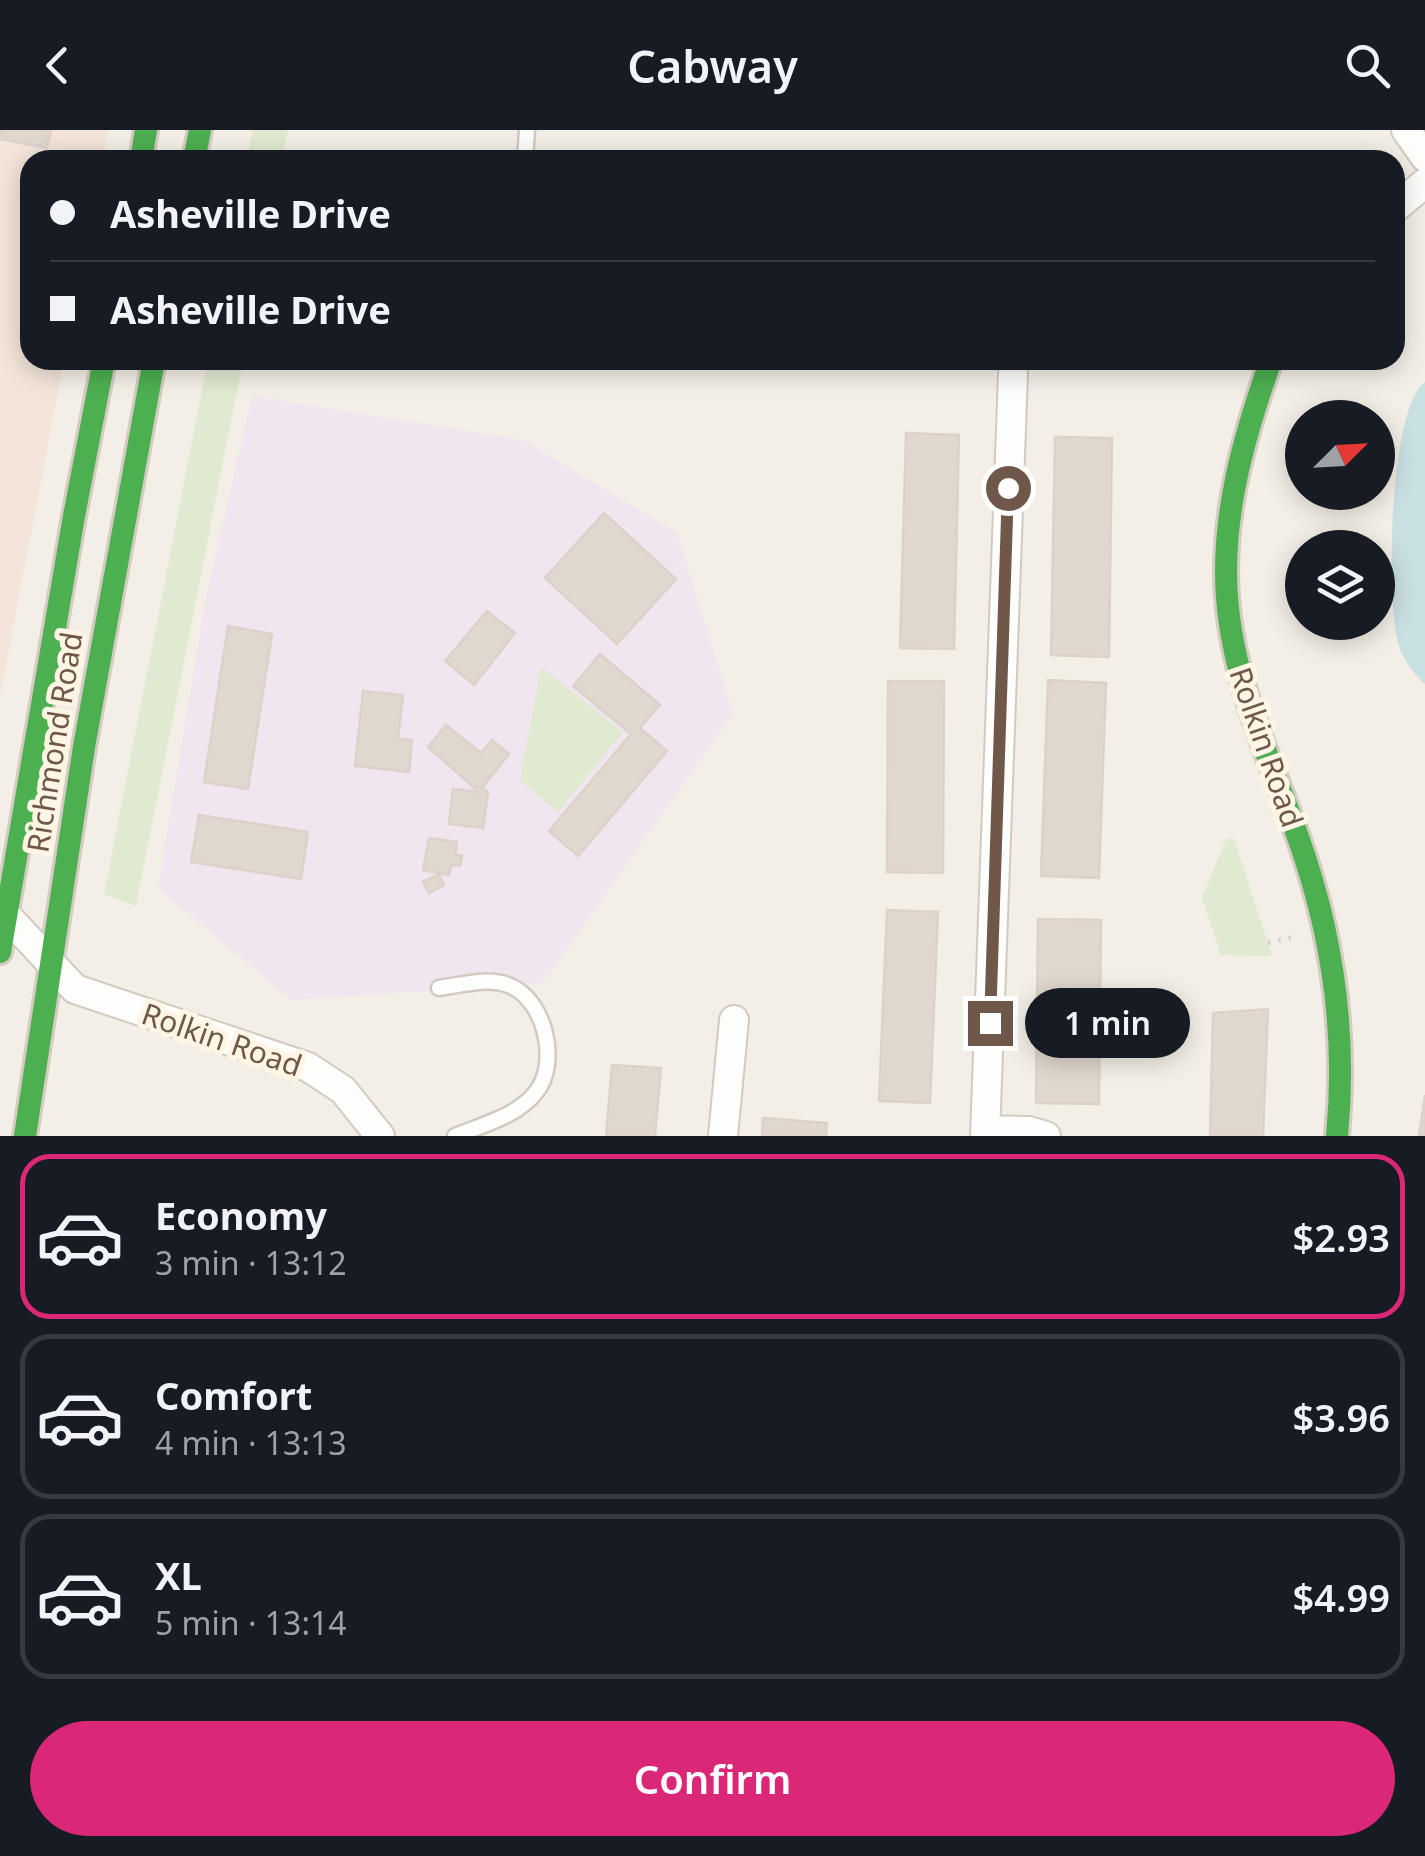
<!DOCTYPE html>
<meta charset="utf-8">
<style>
:root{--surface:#171b24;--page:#242831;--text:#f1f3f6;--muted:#9ea1a6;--line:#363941;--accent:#db2777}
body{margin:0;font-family:"Noto Sans",sans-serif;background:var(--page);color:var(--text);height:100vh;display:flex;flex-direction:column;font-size:38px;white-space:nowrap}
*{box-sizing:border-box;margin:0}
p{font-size:32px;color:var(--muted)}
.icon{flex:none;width:55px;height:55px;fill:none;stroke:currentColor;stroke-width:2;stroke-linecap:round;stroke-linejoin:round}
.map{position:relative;height:1006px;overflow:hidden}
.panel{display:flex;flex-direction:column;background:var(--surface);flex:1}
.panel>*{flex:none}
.guide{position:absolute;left:20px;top:20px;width:1385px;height:220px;border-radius:30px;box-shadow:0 5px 25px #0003;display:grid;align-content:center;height:220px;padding:0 30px;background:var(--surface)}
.needle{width:65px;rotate:66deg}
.buttons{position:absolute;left:1285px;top:270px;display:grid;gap:20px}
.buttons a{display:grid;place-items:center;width:110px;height:110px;border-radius:50%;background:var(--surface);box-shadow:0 5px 25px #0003;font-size:50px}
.end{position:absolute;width:45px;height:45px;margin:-22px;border:12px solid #6f5849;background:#fff;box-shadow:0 0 0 5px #fff}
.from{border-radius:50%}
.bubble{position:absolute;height:70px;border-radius:35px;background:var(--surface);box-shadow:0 5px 25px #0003;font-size:32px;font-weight:600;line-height:70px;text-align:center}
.guide b{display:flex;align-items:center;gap:35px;height:95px;font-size:38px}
.guide b+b{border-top:2px solid var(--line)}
.guide i{width:25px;height:25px;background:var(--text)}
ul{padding:18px 0 0;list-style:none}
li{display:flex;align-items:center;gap:30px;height:165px;margin:0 20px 15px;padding:0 10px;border:5px solid var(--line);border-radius:30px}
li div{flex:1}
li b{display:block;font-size:38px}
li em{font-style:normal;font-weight:600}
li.selected{border-color:var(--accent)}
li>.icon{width:90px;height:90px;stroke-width:1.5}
.cta{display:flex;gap:20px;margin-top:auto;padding:20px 30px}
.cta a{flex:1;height:115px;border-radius:60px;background:var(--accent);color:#fff;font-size:40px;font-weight:600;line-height:115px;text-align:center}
header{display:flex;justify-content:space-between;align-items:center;height:130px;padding:0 30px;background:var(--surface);font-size:45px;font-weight:600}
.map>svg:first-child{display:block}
.commercial{fill:#f4e4d9}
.education{fill:#f1e5ef}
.green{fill:#dfead1}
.water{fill:#c9e0e3}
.building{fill:#e0d7ce;stroke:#dcd2c9;stroke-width:2.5}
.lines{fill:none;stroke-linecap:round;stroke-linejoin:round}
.lane-casing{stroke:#d2cac2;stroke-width:19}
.street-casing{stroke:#d2cac2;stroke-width:32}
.fast-casing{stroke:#d4cbc3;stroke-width:28}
.path{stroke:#d5cfc9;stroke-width:5;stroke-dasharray:2.5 8;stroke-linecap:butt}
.lane{stroke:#fdfdfb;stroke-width:14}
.street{stroke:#fdfdfb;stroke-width:28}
.fast{stroke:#4caf50;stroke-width:22}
.route{stroke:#6f5849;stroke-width:12}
.labels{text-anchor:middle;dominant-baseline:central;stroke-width:10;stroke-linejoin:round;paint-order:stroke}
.street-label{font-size:30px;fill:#6f5849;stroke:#fef5e5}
</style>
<header><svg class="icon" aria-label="back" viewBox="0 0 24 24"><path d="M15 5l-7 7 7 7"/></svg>Cabway<svg class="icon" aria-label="search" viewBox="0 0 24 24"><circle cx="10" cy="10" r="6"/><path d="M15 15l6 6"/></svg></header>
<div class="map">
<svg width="1425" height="1006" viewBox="0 0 1425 1006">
<rect width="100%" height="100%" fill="#f4efe6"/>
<path class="commercial" d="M0 0H108L102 30H30V230H64L0 565Z"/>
<path class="education" d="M252 266 523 310 677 403 733 583 543 853 291 870 158 758 207 463Z"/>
<path class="green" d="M253 0H288L282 30H247Z
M208 230H243L136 776 104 764Z
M541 537 623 602 558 682 520 650Z
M1226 709H1234L1272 826 1221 825 1202 768Z"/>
<path class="water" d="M1425 252V554C1414 544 1404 531 1399 516 1385 474 1389 276 1425 252Z"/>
<path class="building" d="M0 0H51L47 18 0 9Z
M704 230H723V236H704Z
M906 303 959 305 954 519 900 518Z
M1055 307 1112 308 1109 527 1051 525Z
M604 383 676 449 617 514 545 448Z
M487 481 515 503 474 555 445 531Z
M228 496 272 504 248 659 204 652Z
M600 524 660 575 640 598 667 621 578 726 549 701 631 604 573 556Z
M1048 550 1106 553 1099 748 1041 746Z
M888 551H944L943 743 887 742Z
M363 561 403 565 398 609 412 610 409 642 355 636Z
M446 595 481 623 492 610 509 624 482 658 488 662 483 698 449 694 453 659 479 662 428 617Z
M199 685 308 702 301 749 191 732Z
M429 708 457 712 455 724 462 726 460 736 451 735 449 745 423 740Z
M439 744 444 755 429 763 423 752Z
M887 780 938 782 930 973 879 971Z
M1038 789 1101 790 1099 974 1036 973Z
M1268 879 1263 1006H1210L1213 883Z
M612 935 661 938 655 1006H606Z
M1425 965V1006H1419Z
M763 988 827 993 826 1006H762Z"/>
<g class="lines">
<defs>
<path id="lane" d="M525 30 527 0
M439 858C461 855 487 847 508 855 545 868 560 933 536 962 518 986 482 995 455 1006"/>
<path id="street" d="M1406 0 1425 27
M1395 78 1425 53
M1 784 6 785 75 859 308 937 343 960 380 1006
M986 1000 1029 1001 1046 1006
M723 1006 734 890
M985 1006 1013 244"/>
<path id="fast" d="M141 30 146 0
M194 30 200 0
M1271 230C1244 306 1221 386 1227 467 1233 552 1270 629 1298 707 1333 805 1347 903 1337 1006
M0 822 74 386 104 230
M25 1006 84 617 154 230"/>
</defs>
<use href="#lane" class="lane-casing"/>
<use href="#street" class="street-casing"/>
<use href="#fast" class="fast-casing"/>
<path class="path" d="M1268 813 1294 807"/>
<use href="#lane" class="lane"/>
<use href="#street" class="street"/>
<use href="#fast" class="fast"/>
</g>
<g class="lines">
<path class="route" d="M990 893 1008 358"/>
</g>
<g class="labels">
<g class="street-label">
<text transform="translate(54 612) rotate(-81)">Richmond Road</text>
<text transform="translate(1267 617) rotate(71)">Rolkin Road</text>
<text transform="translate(222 909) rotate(19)">Rolkin Road</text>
</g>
</g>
</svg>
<div class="buttons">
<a><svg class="needle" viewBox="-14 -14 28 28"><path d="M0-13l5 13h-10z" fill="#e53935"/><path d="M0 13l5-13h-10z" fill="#9ea1a6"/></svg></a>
<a><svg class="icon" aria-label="layers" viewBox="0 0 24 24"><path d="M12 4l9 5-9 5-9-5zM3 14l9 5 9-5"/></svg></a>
</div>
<i class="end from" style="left:1008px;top:358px"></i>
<i class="end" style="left:990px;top:893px"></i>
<div class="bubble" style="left:1025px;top:858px;width:165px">1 min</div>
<div class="guide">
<b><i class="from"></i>Asheville Drive</b>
<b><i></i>Asheville Drive</b>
</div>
</div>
<section class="panel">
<ul>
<li class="selected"><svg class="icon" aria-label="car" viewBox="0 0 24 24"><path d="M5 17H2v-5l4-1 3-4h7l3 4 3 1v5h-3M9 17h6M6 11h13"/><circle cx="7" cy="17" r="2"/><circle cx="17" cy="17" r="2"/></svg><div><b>Economy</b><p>3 min · 13:12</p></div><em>$2.93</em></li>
<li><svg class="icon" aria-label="car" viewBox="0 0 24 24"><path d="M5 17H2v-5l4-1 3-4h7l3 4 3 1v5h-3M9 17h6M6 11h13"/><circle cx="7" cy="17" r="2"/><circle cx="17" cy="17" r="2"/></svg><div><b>Comfort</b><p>4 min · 13:13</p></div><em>$3.96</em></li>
<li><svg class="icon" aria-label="car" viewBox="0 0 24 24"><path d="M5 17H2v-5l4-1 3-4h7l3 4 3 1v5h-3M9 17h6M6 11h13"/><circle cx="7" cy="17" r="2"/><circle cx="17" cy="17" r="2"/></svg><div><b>XL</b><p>5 min · 13:14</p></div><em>$4.99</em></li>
</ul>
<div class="cta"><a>Confirm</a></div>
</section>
